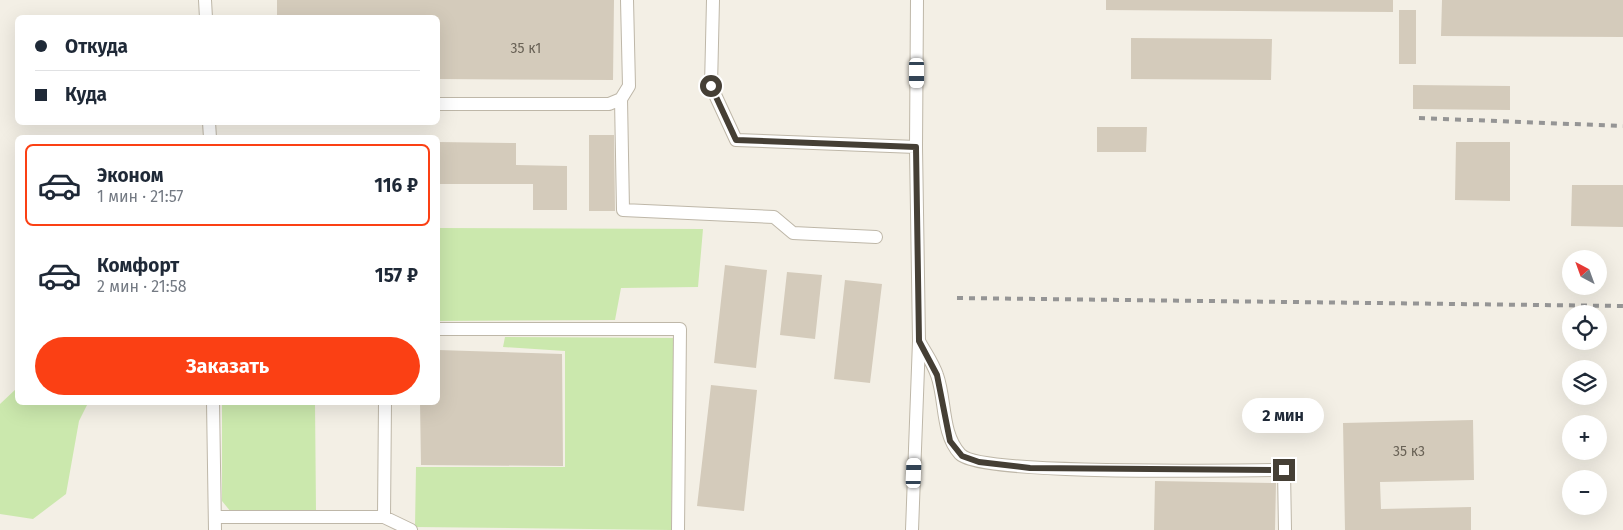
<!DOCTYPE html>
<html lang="ru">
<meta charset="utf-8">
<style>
:root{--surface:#fff;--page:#f2f2f3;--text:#1f2937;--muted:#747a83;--line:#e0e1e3;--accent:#fb4014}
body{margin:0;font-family:"Fira Sans",sans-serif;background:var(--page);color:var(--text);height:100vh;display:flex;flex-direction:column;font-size:19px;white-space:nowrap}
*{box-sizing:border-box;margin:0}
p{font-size:16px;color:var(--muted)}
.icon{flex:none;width:28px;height:28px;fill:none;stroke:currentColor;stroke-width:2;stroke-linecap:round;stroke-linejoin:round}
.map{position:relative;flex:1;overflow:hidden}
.details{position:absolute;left:15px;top:135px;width:425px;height:270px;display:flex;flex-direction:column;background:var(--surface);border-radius:8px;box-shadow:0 5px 20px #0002}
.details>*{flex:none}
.banner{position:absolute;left:15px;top:15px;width:425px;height:110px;border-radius:8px;box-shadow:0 5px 20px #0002;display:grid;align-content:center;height:110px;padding:0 20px;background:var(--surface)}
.needle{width:32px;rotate:319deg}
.buttons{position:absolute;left:1562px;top:250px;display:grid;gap:10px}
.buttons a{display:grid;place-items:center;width:45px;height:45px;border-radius:50%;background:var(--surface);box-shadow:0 5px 20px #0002;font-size:25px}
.end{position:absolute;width:22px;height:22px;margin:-11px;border:6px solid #453f35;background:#fff;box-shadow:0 0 0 2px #fff}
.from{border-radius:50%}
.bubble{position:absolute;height:35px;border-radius:18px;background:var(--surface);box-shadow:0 5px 20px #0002;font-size:16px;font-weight:700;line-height:35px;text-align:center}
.car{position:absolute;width:15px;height:30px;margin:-15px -8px;border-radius:6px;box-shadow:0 0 4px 1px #0007;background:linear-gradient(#fff 24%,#345 0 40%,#fff 0 76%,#345 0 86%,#fff 0)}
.banner b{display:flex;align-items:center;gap:18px;height:48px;font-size:19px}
.banner b+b{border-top:1px solid var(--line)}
.banner i{width:12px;height:12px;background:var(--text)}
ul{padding:9px 0 0;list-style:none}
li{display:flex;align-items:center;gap:15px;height:82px;margin:0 10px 8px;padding:0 10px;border:2px solid transparent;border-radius:8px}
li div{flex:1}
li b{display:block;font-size:19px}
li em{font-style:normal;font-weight:700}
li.selected{border-color:var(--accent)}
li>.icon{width:45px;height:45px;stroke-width:1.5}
.button{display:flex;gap:10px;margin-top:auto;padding:10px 20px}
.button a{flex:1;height:58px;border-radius:30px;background:var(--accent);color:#fff;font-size:20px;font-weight:700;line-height:58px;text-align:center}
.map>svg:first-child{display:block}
.green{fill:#cbe8ad}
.building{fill:#d4cbbb}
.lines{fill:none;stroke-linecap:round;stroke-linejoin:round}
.minor-casing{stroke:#beb7a8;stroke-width:14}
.minor{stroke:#fff;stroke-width:12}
.rail{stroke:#959595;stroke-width:4;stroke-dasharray:6 6;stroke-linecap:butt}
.route{stroke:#453f35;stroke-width:6}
.labels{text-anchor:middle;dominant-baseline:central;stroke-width:4;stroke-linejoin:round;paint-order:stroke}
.number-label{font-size:14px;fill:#696256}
</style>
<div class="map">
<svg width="1623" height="530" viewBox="0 0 1623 530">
<rect width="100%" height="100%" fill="#f3efe5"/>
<path class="green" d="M438 228 703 229 698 287 621 288 615 320 438 321Z
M505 337 675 338 671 530 415 527 416 467H565V351L503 347Z
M17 388 18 402 88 403 79 421 66 494 33 519 0 514V404Z
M222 403H315L316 511 231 512 222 501Z"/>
<path class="building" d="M277 0H614L613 80 438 79V18H277Z
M1106 0H1393V12L1106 10Z
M1442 0H1623V37L1441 36Z
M1399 10H1416V64H1399Z
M1131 38 1272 39 1271 80 1131 79Z
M1413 85 1510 86V110L1413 109Z
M1097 127H1147L1146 152H1097Z
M589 135H614L615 211H589Z
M438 142 516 143V165L567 166V210H533V184H438Z
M1456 142H1510V201L1455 200Z
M1572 185H1623V227L1571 226Z
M725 265 767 270 756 368 714 363Z
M787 272 822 275 815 339 780 335Z
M845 280 882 284 870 383 834 379Z
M438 350 562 354 563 466 421 465 420 402H438Z
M711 385 757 390 744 511 697 506Z
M1473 420 1474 480 1380 482 1381 509 1471 507V530H1345L1343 423Z
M1155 481 1276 483 1275 530H1154Z"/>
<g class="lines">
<defs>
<path id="minor" d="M205 0 206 18
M713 0 711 86 736 140 916 147 917 0
M621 99 623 210 774 217 793 233 876 237
M438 104H609L621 99 629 86 627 0
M209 122 210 138
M438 329H680L678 530
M919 341C925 352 933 363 937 375 946 400 941 433 960 454 980 476 1240 470 1284 470L1285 530
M213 402 215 530
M215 517H384L385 402
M384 517 411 530
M912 530 919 341 916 147"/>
</defs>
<use href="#minor" class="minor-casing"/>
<use href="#minor" class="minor"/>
<path class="rail" d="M1419 118 1623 126
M957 298 1623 306"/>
</g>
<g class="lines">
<path class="route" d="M711 86 736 140 916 147 919 341 937 375 950 441 962 456 979 462 1030 468 1284 470"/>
</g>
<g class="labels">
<g class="number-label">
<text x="526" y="48">35 к1</text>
<text x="1409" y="451">35 к3</text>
</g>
</g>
</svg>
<div class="buttons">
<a><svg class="needle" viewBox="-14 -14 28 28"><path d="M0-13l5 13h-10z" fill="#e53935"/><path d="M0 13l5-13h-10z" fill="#747a83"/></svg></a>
<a><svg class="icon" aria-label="locate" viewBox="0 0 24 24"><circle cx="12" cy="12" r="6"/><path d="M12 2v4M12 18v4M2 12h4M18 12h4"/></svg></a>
<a><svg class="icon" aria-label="layers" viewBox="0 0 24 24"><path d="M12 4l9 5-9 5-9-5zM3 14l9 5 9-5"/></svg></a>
<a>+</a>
<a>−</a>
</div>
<i class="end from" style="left:711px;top:86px"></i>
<i class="end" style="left:1284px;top:470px"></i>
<div class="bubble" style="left:1242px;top:398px;width:82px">2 мин</div>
<i class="car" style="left:917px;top:73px;rotate:180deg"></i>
<i class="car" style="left:914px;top:473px;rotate:2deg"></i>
<div class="banner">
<b><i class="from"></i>Откуда</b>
<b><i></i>Куда</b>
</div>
<section class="details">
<ul>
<li class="selected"><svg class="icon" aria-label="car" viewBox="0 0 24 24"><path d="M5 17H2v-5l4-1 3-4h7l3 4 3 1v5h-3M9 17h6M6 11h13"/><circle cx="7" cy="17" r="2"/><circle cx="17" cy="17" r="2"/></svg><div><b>Эконом</b><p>1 мин · 21:57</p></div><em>116 ₽</em></li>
<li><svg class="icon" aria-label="car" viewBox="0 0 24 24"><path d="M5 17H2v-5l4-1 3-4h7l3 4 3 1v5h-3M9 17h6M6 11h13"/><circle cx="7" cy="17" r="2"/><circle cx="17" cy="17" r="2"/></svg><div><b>Комфорт</b><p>2 мин · 21:58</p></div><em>157 ₽</em></li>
</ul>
<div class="button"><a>Заказать</a></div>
</section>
</div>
